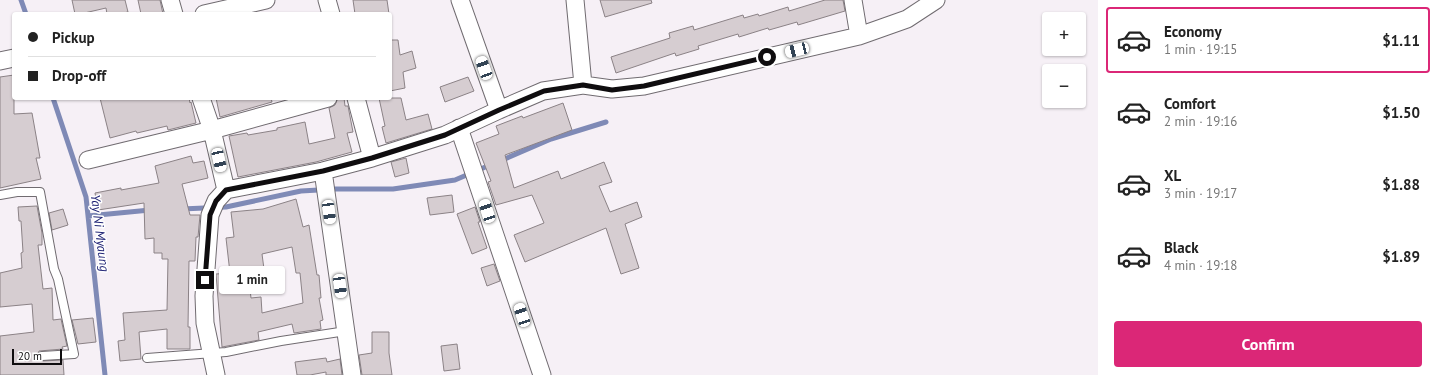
<!DOCTYPE html>
<meta charset="utf-8">
<style>
:root{--surface:#fff;--page:#f6f6f6;--text:#222;--muted:#767676;--line:#e0e0e0;--accent:#db2777}
body{margin:0;font-family:"PT Sans",sans-serif;background:var(--page);color:var(--text);height:100vh;display:flex;flex-direction:column;font-size:15px;white-space:nowrap}
*{box-sizing:border-box;margin:0}
p{font-size:13px;color:var(--muted)}
.icon{flex:none;width:22px;height:22px;fill:none;stroke:currentColor;stroke-width:2;stroke-linecap:round;stroke-linejoin:round}
.map{position:relative;flex:1;overflow:hidden}
.sheet{display:flex;flex-direction:column;background:var(--surface);width:340px}
.sheet>*{flex:none}
.hud{position:absolute;left:12px;top:12px;width:380px;height:88px;border-radius:4px;box-shadow:0 1px 3px #0004;display:grid;align-content:center;height:88px;padding:0 16px;background:var(--surface)}
.controls{position:absolute;left:1042px;top:12px;display:grid;gap:8px}
.controls a{display:grid;place-items:center;width:44px;height:44px;border-radius:4px;background:var(--surface);box-shadow:0 1px 3px #0004;font-size:20px}
.scale{position:absolute;left:12px;bottom:10px;width:50px;box-sizing:border-box;padding-left:4px;border:2px solid #0f0d0f;border-top:0;font-size:11px;line-height:14px;white-space:nowrap;color:#0f0d0f;-webkit-text-stroke:3px #fff;paint-order:stroke}
.end{position:absolute;width:18px;height:18px;margin:-9px;border:5px solid #0f0d0f;background:#fff;box-shadow:0 0 0 2px #fff}
.from{border-radius:50%}
.bubble{position:absolute;height:28px;border-radius:4px;background:var(--surface);box-shadow:0 1px 3px #0004;font-size:13px;font-weight:700;line-height:28px;text-align:center}
.car{position:absolute;width:12px;height:24px;margin:-12px -6px;border-radius:5px;box-shadow:0 0 3px 1px #0007;background:linear-gradient(#fff 24%,#345 0 40%,#fff 0 76%,#345 0 86%,#fff 0)}
.hud b{display:flex;align-items:center;gap:14px;height:38px;font-size:15px}
.hud b+b{border-top:1px solid var(--line)}
.hud i{width:10px;height:10px;background:var(--text)}
ul{padding:7px 0 0;list-style:none}
li{display:flex;align-items:center;gap:12px;height:66px;margin:0 8px 6px;padding:0 8px;border:2px solid transparent;border-radius:4px}
li div{flex:1}
li b{display:block;font-size:15px}
li em{font-style:normal;font-weight:700}
li.on{border-color:var(--accent)}
li>.icon{width:36px;height:36px;stroke-width:1.5}
.cta{display:flex;gap:8px;margin-top:auto;padding:8px 16px}
.cta a{flex:1;height:46px;border-radius:4px;background:var(--accent);color:#fff;font-size:16px;font-weight:700;line-height:46px;text-align:center}
main{display:flex;flex:1;min-height:0}
.map>svg:first-child{display:block}
.lines{fill:none;stroke-linecap:round;stroke-linejoin:round}
.stream{stroke:#7f8ab6;stroke-width:5}
.building{fill:#d6cdd1;stroke:#8b8286;fill-rule:evenodd}
.service-casing{stroke:#706b70;stroke-width:10}
.minor-casing{stroke:#706b70;stroke-width:19}
.service{stroke:#fff;stroke-width:8}
.minor{stroke:#fff;stroke-width:17}
.route{stroke:#0f0d0f;stroke-width:5}
.labels{text-anchor:middle;dominant-baseline:central;stroke-width:3;stroke-linejoin:round;paint-order:stroke}
.water-label{font-size:13px;font-style:italic;fill:#1b1e72;stroke:#fff}
</style>
<main>
<div class="map">
<svg width="1098" height="375" viewBox="0 0 1098 375">
<rect width="100%" height="100%" fill="#f6f0f6"/>
<g class="lines">
<path class="stream" d="M21 0 26 14
M53 98 86 197 105 375
M500 161 551 139 606 122
M182 209 226 207 301 191 336 189H393L455 180 490 165
M88 216 150 210"/>
</g>
<path class="building" d="M72 0H125L128 12 118 14H107L106 8 80 14H75Z
M138 0H160L163 14H141Z
M353 0H387L389 14H355Z
M600 0H651L652 3 605 17Z
M825 0H843L845 11 798 25 797 22 769 30 768 28 739 37 738 34 698 46 699 49 676 56 675 53 616 73 611 57 670 38 669 33 693 26 694 30 743 15 744 18 758 14 759 16 788 7 789 11Z
M390 40H398L400 55 412 51 416 68 403 72 405 88 390 91Z
M14 75V114L32 113 40 158H36L41 179 0 188V77Z
M468 77 474 91 445 102 440 87Z
M100 98H189L190 103 191 102 196 123 168 130 167 126 137 133 136 131 110 138Z
M216 98H271L272 102 220 117Z
M338 98H344L345 106H348L353 132 347 133 352 152 316 162 238 177 229 136 247 133 248 135 277 130V128L305 122 309 144 335 138 329 108 335 105Z
M379 98H401L406 120 428 114 432 129 386 143 382 127 385 126Z
M563 103 572 130 505 155 514 188 558 171 561 179 604 162 612 182 599 186 610 212 637 202 642 217 625 224 639 268 621 274 606 228 525 262 514 235 544 223 532 195 496 205 488 182 491 181 476 143 499 134 496 126 522 116 523 118Z
M191 156 193 163 204 161 208 178 182 184 190 215H200L198 237H196L195 261H189L188 327H190V349H167V329L139 332 141 359 120 361 118 341 125 340 123 313 167 310 168 259H162V253H154V238L145 239 144 203 98 210 95 193 121 188V190L159 183 155 166Z
M406 158 409 173 395 177 391 162Z
M452 195 454 212 430 215 427 198Z
M296 199 303 227 309 225 317 275H319L321 298H319L323 320 320 321 321 329 294 333 292 324 258 332 259 340 222 347 216 274 230 273 226 238 234 237 231 212 263 209ZM292 247 296 273H300L303 303 262 313 261 297 251 298 248 271 264 269 262 254Z
M37 206 42 233V245H38L43 289 52 288 53 320 61 319 67 346 62 347 63 349 39 351 37 357 38 359 42 361 63 360 64 375H0V336L34 332 32 304 0 307V273L22 268 21 253 23 252 21 221H19L18 207Z
M475 207 480 222H478L487 248 472 254 457 214Z
M63 209 68 225 52 230 49 213Z
M494 264 500 281 487 286 481 268Z
M93 318 96 342 78 344 72 320Z
M372 332H389V353L392 375H362L359 355 372 353Z
M457 344 460 369 444 371 441 346Z
M326 358 327 362 340 359 342 375H326V372L310 375H297L295 362Z"/>
<g class="lines">
<defs>
<path id="service" d="M0 195 17 192H40L54 269 58 279 74 354 42 356
M147 358 226 352 281 341 346 331"/>
<path id="minor" d="M170 0 174 14
M327 0 331 14
M460 0 499 110
M575 0 583 85
M853 0 859 36
M204 14 266 0
M0 61 14 58
M201 98 212 130 226 190
M356 98 372 158
M459 128 542 375
M88 160 212 130 328 98
M323 171 352 375
M216 375 205 323 204 296 210 215 216 201 226 190 323 171 372 158 445 135 499 110 543 91 583 85 612 89 644 86 859 36 907 19 936 0"/>
</defs>
<use href="#service" class="service-casing"/>
<use href="#minor" class="minor-casing"/>
<use href="#service" class="service"/>
<use href="#minor" class="minor"/>
</g>
<g class="lines">
<path class="route" d="M205 280 210 215 216 201 226 190 323 171 372 158 445 135 499 110 544 91 583 85 612 90 644 86 767 57"/>
</g>
<g class="labels">
<g class="water-label">
<text transform="translate(100 233) rotate(83)">Yay Ni Myaung</text>
</g>
</g>
</svg>
<div class="controls">
<a>+</a>
<a>−</a>
</div>
<div class="scale">20 m</div>
<i class="end from" style="left:767px;top:57px"></i>
<i class="end" style="left:205px;top:280px"></i>
<div class="bubble" style="left:219px;top:266px;width:66px">1 min</div>
<i class="car" style="left:797px;top:50px;rotate:256deg"></i>
<i class="car" style="left:484px;top:68px;rotate:340deg"></i>
<i class="car" style="left:219px;top:160px;rotate:167deg"></i>
<i class="car" style="left:487px;top:211px;rotate:342deg"></i>
<i class="car" style="left:329px;top:212px;rotate:172deg"></i>
<i class="car" style="left:340px;top:286px;rotate:172deg"></i>
<i class="car" style="left:522px;top:315px;rotate:341deg"></i>
<div class="hud">
<b><i class="from"></i>Pickup</b>
<b><i></i>Drop-off</b>
</div>
</div>
<section class="sheet">
<ul>
<li class="on"><svg class="icon" aria-label="car" viewBox="0 0 24 24"><path d="M5 17H2v-5l4-1 3-4h7l3 4 3 1v5h-3M9 17h6M6 11h13"/><circle cx="7" cy="17" r="2"/><circle cx="17" cy="17" r="2"/></svg><div><b>Economy</b><p>1 min · 19:15</p></div><em>$1.11</em></li>
<li><svg class="icon" aria-label="car" viewBox="0 0 24 24"><path d="M5 17H2v-5l4-1 3-4h7l3 4 3 1v5h-3M9 17h6M6 11h13"/><circle cx="7" cy="17" r="2"/><circle cx="17" cy="17" r="2"/></svg><div><b>Comfort</b><p>2 min · 19:16</p></div><em>$1.50</em></li>
<li><svg class="icon" aria-label="car" viewBox="0 0 24 24"><path d="M5 17H2v-5l4-1 3-4h7l3 4 3 1v5h-3M9 17h6M6 11h13"/><circle cx="7" cy="17" r="2"/><circle cx="17" cy="17" r="2"/></svg><div><b>XL</b><p>3 min · 19:17</p></div><em>$1.88</em></li>
<li><svg class="icon" aria-label="car" viewBox="0 0 24 24"><path d="M5 17H2v-5l4-1 3-4h7l3 4 3 1v5h-3M9 17h6M6 11h13"/><circle cx="7" cy="17" r="2"/><circle cx="17" cy="17" r="2"/></svg><div><b>Black</b><p>4 min · 19:18</p></div><em>$1.89</em></li>
</ul>
<div class="cta"><a>Confirm</a></div>
</section>
</main>
